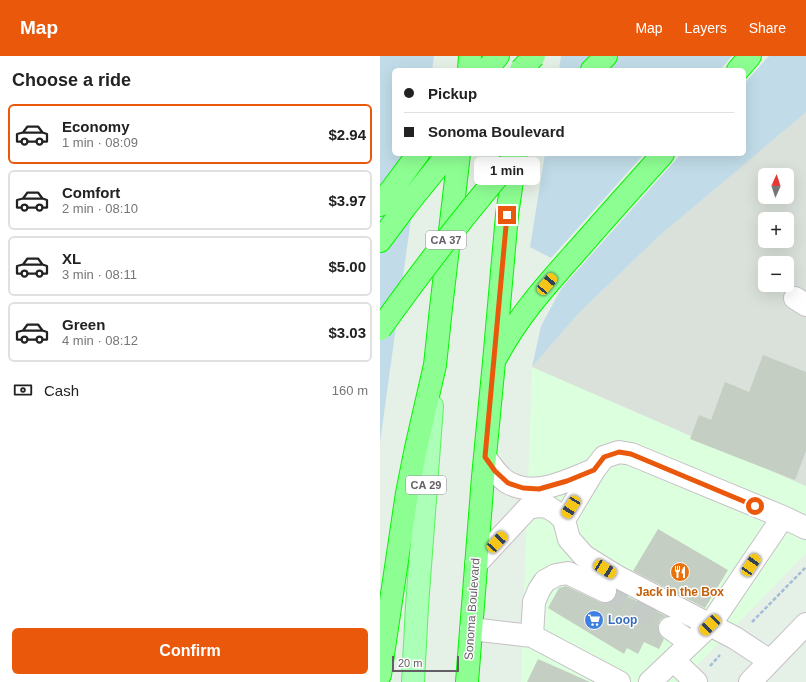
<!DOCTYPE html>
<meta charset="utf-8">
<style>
:root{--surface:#fff;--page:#f2f2f2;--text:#222;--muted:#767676;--line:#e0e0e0;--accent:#ea580c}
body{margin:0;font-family:Arial,sans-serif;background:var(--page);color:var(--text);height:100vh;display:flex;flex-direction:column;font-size:15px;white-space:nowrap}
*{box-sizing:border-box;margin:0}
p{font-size:13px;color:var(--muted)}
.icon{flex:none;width:22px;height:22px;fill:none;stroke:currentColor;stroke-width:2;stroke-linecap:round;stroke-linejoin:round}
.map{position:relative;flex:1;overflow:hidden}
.side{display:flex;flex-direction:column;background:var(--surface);width:380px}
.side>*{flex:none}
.hud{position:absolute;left:12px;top:12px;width:354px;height:88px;border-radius:6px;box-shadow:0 4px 16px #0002;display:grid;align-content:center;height:88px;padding:0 12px;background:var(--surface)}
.needle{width:26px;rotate:3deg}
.fabs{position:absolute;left:378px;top:112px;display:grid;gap:8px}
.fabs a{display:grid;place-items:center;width:36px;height:36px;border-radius:6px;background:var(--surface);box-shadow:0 4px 16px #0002;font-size:20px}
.scale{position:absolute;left:12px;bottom:10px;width:67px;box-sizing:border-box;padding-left:4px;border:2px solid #655d66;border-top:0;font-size:11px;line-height:14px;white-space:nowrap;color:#655d66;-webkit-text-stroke:3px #fff;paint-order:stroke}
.end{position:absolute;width:18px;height:18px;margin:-9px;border:5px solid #ea580c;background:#fff;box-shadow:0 0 0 2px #fff}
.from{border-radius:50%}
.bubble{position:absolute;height:28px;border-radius:6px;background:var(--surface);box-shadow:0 4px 16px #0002;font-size:13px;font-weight:700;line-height:28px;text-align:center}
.car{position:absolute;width:12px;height:24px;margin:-12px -6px;border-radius:5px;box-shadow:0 0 3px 1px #0007;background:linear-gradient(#f5c518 24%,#345 0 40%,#f5c518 0 76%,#345 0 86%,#f5c518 0)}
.hud b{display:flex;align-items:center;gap:14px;height:38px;font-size:15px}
.hud b+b{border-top:1px solid var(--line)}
.hud i{width:10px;height:10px;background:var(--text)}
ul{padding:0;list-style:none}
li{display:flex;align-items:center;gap:12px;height:60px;margin:0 8px 6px;padding:0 4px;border:2px solid var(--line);border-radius:6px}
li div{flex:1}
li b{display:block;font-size:15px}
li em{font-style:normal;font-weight:700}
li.active{border-color:var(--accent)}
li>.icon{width:36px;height:36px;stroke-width:1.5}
h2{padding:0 12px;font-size:18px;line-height:48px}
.pay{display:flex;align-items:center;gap:10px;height:44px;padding:0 12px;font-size:15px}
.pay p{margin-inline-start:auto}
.cta{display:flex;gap:8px;margin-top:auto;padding:8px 12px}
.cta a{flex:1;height:46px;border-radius:6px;background:var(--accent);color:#fff;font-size:16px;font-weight:700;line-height:46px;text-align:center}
header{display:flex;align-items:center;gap:24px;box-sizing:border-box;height:56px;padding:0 20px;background:var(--accent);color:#fff}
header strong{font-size:19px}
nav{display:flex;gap:22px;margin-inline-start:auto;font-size:14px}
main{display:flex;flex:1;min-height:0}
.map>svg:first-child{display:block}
.commercial{fill:#dcffde}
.industrial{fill:#dae1da;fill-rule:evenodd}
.green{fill:#c1dce8}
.building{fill:#c4cec3}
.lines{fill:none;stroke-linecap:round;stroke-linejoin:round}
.minor-tunnel{stroke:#c5cbc6;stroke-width:22;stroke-dasharray:22 11;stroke-linecap:butt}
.minor-casing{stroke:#c6bfc6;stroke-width:24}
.major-casing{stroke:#59f55c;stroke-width:24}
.highway-casing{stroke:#04f500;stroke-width:24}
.path{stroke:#a4bcda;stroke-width:2.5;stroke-dasharray:4 2;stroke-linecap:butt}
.minor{stroke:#fff;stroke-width:22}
.major{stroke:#abffb6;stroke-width:22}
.highway{stroke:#8dff92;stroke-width:22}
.highway-bridge-casing{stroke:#04f500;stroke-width:24;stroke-linecap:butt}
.highway-bridge{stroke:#8dff92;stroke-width:22}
.route{stroke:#ea580c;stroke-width:5}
.labels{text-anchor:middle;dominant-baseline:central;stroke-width:3;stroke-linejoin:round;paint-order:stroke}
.shield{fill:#fff;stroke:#938e94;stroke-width:1}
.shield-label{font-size:11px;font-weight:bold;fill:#655d66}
.food-label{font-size:12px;font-weight:bold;fill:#c56008;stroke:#fff}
.street-label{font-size:12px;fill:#655d66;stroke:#fff}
.shop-label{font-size:12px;font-weight:bold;fill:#366cbe;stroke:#fff;text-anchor:start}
</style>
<header>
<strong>Map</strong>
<nav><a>Map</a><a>Layers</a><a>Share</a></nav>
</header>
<main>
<section class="side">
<h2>Choose a ride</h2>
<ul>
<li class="active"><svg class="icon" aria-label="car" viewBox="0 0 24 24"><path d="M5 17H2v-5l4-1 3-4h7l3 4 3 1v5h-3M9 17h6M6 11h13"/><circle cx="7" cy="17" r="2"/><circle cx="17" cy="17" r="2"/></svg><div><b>Economy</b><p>1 min · 08:09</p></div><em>$2.94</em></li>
<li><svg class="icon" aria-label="car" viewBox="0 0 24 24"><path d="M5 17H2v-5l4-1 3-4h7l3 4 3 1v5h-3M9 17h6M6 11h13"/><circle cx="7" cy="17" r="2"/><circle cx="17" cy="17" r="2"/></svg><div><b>Comfort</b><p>2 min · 08:10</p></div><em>$3.97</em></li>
<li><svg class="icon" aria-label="car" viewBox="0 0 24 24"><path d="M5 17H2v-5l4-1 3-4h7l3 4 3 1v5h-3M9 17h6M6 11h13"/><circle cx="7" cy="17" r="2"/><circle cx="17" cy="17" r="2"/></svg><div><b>XL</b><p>3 min · 08:11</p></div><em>$5.00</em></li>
<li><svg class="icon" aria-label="car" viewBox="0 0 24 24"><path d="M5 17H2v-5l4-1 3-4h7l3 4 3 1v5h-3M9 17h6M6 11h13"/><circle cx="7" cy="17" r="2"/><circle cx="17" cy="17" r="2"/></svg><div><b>Green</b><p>4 min · 08:12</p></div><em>$3.03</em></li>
</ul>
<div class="pay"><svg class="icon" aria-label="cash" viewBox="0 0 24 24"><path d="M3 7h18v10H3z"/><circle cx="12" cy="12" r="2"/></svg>Cash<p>160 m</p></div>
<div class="cta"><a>Confirm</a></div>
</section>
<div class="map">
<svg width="426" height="626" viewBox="0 0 426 626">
<rect width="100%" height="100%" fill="#e5f0e6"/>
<path class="commercial" d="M152 311 426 430V497L301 626H141Z"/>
<path class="industrial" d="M426 54V430L152 311 198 258 279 180 400 75ZM385 119H407V141H385ZM385 163H407V185H385ZM385 207H407V229H385Z"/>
<path class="green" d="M0 0H54L52 14H14V98H40L0 386Z
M181 0H352L340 14H179Z
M389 0H426V56L279 180 198 258 152 311 161 270 181 233 301 98H364V28Z
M165 98H264L171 202 150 191Z"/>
<path class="building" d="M383 299 426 316V395L415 424 310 383 319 359 331 364 345 326 369 336Z
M278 473 348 514 325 552 253 515Z
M186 530 220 546 225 547 232 545 236 541 237 535 286 560 280 564 278 570 279 578 284 583 279 593 264 586 258 598 247 592 244 598 168 552 179 532Z
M158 603 210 626H147Z"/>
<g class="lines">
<path class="minor-tunnel" d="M225 535 290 572"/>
<defs>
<path id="minor" d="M415 242 426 249
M105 401C111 410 118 420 127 426 130 428 133 429 136 430 161 439 191 423 214 414
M184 464 214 414 224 401 239 396 251 398 403 461 426 472
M96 508 148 452 158 450 168 451 177 457 184 464 189 483 204 500 236 520 355 582 390 605
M290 572 311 587
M91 573 152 580 239 626
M152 580 154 546 159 534 165 525 176 519 188 517 225 535
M293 604 316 626
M270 626 330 569 403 461
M370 626 426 568"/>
<path id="major" d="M33 626 37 550 52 350"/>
<path id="highway" d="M89 14 90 0
M106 14 118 0
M212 14 226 0
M358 14 370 0
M0 149 38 98
M0 185 26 150 68 98
M117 300C139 258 171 224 202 189 229 158 256 128 283 98
M0 619 27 437 36 392 55 309 61 252 79 98
M87 626 103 421 114 306 127 159 136 98"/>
</defs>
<use href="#minor" class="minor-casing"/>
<use href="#major" class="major-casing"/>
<use href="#highway" class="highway-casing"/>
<path class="path" d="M372 566 426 511
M330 610 340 599"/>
<use href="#minor" class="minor"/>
<use href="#major" class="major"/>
<use href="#highway" class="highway"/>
<defs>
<path id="highway-bridge" d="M141 14 154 0
M0 273C43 213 88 154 137 98"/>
</defs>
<use href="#highway-bridge" class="highway-bridge-casing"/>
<use href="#highway-bridge" class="highway-bridge"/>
</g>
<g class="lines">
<path class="route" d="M127 159 105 401 115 415 128 427 143 432 159 433 187 425 214 414 224 401 239 396 251 398 375 450"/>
</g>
<defs>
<symbol id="restaurant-disc" viewBox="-11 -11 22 22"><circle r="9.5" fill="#e8710a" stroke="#fff"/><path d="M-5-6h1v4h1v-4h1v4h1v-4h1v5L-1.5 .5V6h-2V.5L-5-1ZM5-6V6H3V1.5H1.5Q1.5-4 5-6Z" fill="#fff"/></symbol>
<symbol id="supermarket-disc" viewBox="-11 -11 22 22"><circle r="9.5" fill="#3f7fe0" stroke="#fff"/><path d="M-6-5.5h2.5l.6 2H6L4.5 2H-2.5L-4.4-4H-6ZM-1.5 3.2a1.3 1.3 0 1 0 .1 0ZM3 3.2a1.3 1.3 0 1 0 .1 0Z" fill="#fff"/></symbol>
</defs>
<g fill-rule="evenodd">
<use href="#restaurant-disc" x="289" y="505" width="22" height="22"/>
<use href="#supermarket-disc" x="203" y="553" width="22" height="22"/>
</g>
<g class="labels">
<g class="shield">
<rect x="46" y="175" width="40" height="18" rx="3"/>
<rect x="26" y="420" width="40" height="18" rx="3"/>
</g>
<g class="shield-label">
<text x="66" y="184">CA 37</text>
<text x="46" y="429">CA 29</text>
</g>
<g class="food-label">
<text x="300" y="536">Jack in the Box</text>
</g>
<g class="street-label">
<text transform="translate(92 553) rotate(-86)">Sonoma Boulevard</text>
</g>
<g class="shop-label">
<text x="228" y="564">Loop</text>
</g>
</g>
</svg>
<div class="fabs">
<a><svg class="needle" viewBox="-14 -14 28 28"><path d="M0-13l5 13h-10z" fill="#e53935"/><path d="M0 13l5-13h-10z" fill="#767676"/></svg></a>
<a>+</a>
<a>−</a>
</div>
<div class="scale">20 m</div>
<i class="end from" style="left:375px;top:450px"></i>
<i class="end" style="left:127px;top:159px"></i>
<div class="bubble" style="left:94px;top:101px;width:66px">1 min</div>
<i class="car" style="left:167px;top:228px;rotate:40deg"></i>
<i class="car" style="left:191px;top:451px;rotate:212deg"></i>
<i class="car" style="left:117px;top:486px;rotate:43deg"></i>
<i class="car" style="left:371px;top:509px;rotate:34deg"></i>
<i class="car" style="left:225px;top:513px;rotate:122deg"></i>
<i class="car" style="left:330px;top:569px;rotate:226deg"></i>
<div class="hud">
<b><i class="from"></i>Pickup</b>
<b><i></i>Sonoma Boulevard</b>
</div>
</div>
</main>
